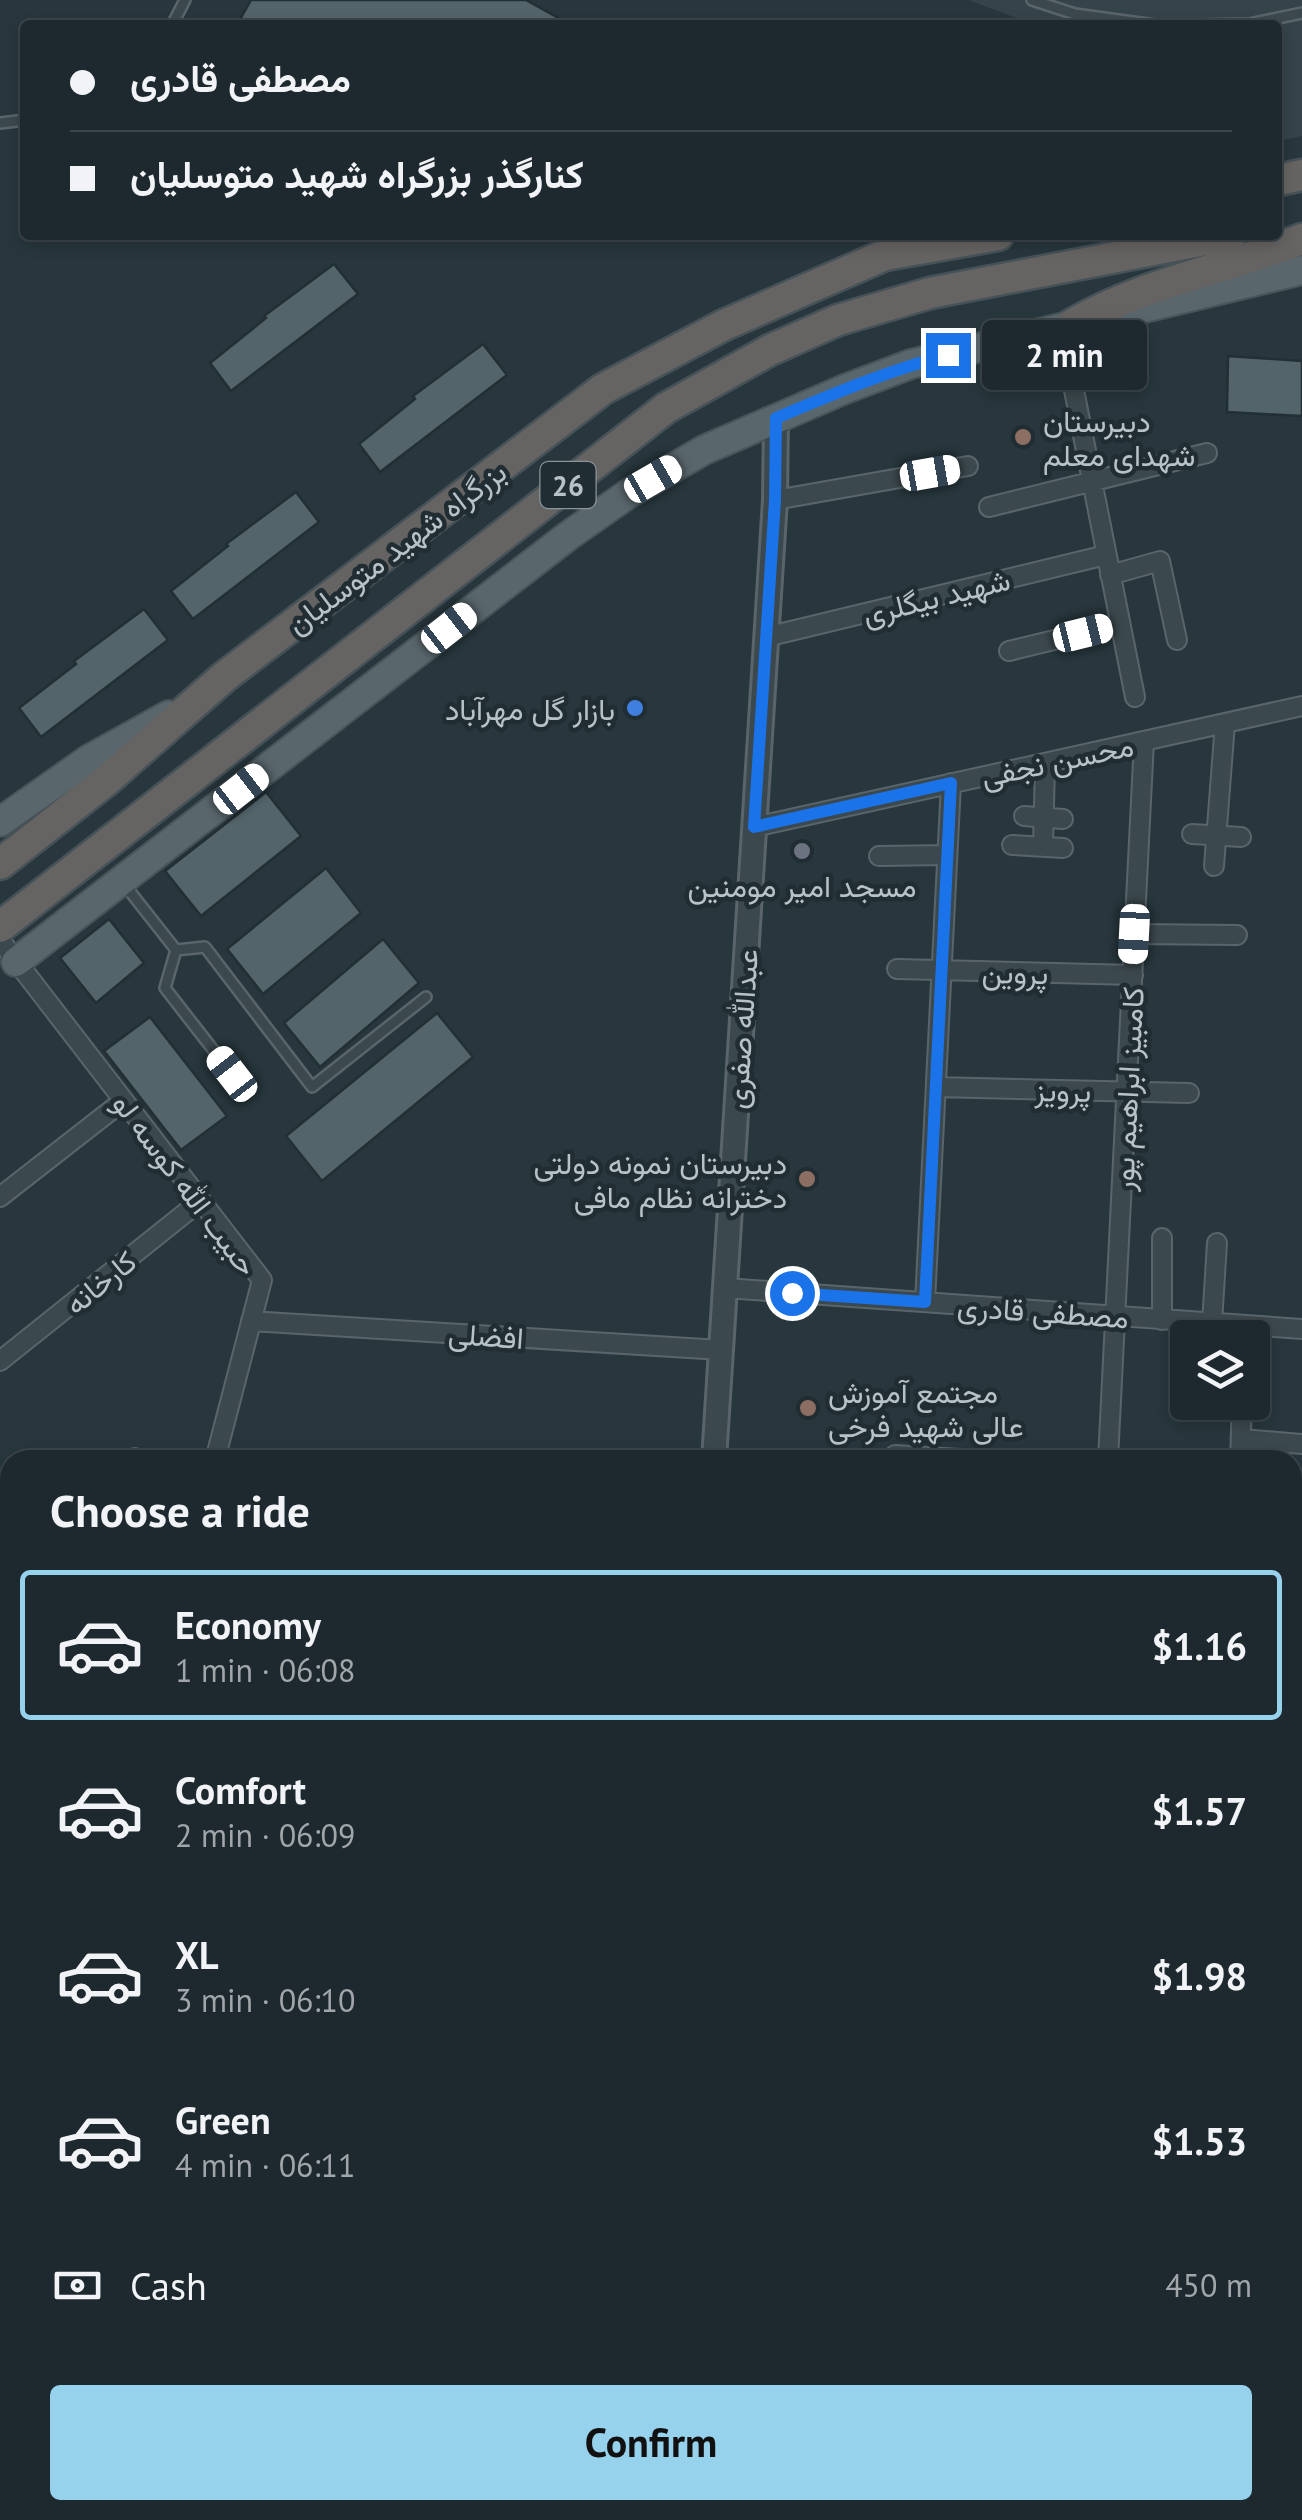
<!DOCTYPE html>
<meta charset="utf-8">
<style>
:root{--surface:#1d292e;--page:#2a353a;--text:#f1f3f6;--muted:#a0a6aa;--line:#3b454a;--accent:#97d2ed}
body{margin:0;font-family:"PT Sans",Vazirmatn,sans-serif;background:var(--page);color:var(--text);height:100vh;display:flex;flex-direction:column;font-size:38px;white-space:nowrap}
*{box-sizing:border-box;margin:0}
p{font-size:32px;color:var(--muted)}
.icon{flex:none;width:55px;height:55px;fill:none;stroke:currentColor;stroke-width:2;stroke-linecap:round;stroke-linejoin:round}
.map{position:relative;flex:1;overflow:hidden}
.drawer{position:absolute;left:0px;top:1450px;width:1302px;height:1070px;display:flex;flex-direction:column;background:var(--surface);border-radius:30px 30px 0 0;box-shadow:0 5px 15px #0003,0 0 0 2px var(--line)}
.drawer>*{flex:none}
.top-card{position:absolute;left:20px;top:20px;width:1262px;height:220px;border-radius:10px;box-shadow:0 5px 15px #0003,0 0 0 2px var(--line);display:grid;align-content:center;height:220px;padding:0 50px;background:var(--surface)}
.controls{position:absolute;left:1170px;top:1320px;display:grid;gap:20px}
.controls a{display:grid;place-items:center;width:100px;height:100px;border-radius:10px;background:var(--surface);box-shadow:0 5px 15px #0003,0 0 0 2px var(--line);font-size:50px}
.end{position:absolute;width:45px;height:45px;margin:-22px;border:12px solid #1a73e8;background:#fff;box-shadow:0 0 0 5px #fff}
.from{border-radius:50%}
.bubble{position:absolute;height:70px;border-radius:10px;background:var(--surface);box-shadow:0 5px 15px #0003,0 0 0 2px var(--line);font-size:32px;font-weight:600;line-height:70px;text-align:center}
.car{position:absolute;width:30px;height:60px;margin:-30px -15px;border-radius:12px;box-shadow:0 0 8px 2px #0007;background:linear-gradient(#fff 24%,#345 0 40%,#fff 0 76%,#345 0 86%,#fff 0)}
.top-card b{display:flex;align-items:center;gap:35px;height:95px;font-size:38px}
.top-card b+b{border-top:2px solid var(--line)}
.top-card i{width:25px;height:25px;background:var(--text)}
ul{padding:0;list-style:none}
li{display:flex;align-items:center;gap:30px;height:150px;margin:0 20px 15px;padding:0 30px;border:5px solid transparent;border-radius:10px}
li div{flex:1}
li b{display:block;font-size:38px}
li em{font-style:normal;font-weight:600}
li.active{border-color:var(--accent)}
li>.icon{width:90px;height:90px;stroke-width:1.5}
h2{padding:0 50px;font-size:45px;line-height:120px}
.pay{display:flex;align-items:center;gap:25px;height:110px;padding:0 50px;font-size:38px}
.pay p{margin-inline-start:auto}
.cta{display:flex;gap:20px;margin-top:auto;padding:20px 50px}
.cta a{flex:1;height:115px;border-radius:10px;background:var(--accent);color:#111;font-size:40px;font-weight:600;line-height:115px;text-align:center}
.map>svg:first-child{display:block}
.medical{fill:#32343f}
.airport{fill:#35444a}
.green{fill:#2f453e}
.building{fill:#53646a;stroke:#222f34;stroke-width:2.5}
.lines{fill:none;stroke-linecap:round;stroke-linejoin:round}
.service-casing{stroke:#59656b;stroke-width:14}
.minor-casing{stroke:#59656b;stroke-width:22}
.tertiary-casing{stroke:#59656b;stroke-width:28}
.secondary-casing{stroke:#59656b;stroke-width:30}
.primary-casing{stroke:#475459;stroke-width:32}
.trunk-casing{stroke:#465258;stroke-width:35}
.service{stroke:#3b484d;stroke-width:9}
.minor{stroke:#3b484d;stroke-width:18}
.tertiary{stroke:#3b484d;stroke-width:22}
.secondary{stroke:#4a585f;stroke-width:25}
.primary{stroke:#59676d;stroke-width:28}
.trunk{stroke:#666463;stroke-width:30}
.route{stroke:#1a73e8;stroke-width:12}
.education-dot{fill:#8d6e63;stroke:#202d32;stroke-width:4}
.shop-dot{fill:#3f7fe0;stroke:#202d32;stroke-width:4}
.worship-dot{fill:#6b7280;stroke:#202d32;stroke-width:4}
.labels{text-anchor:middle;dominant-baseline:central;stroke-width:9;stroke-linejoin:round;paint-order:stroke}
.shield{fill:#202d32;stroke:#8a959b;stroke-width:2.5}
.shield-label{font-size:28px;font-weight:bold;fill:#b7c2c8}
.poi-label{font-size:30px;fill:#b7c2c8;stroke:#202d32;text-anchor:start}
.street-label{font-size:30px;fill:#b7c2c8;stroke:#202d32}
</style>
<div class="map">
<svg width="1302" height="2520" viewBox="0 0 1302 2520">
<rect width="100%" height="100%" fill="#27373d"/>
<path class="medical" d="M0 1556 10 1569V1775L0 1783Z"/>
<path class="airport" d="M968 0H1302V136L1278 141V25H1036Z"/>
<path class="green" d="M1293 2310 1302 2312 1301 2426 1293 2425Z"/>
<path class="building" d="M251 0H526L571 25H237Z
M334 264 358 294 231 391 210 363 266 318 264 316Z
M483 344 507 375 380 472 359 444 415 399 413 396Z
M1228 356 1302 361V416L1227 412Z
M296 492 319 522 193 619 171 591 228 546 226 544Z
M144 609 168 640 41 737 19 708 76 664 74 661Z
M266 792 301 836 201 916 165 871Z
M326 868 361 913 263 994 227 949Z
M109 919 144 963 96 1003 60 958Z
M383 939 419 983 320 1067 284 1023Z
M437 1013 473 1057 322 1181 286 1136Z
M150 1017 227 1116 181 1150 104 1051Z"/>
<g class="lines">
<defs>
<path id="service" d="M1032 0 1075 14 1155 25
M172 25 185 0
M1199 25 1249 24 1302 13
M0 123 25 120
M124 884 176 950 165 988 232 1074
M176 950 205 947 312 1087 426 997"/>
<path id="minor" d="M1069 365 1135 697
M775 500 968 466
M989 507 1207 453
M1110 575 1160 561 1177 640
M766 637 1106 555
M1009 651 1120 624
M1024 816 1063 819
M754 827 1302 706
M1192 834 1241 837
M1012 845 1063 848
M1043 846 1045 763
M879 856 947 855
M1214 866 1225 723
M1135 934 1237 935
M0 940 262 1280 215 1460
M897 969 1133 975
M936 1087 1189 1093
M0 1197 123 1101
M725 1288 1302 1329
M925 1302 951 783
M1162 1320V1238
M251 1321 721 1350
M1212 1323 1217 1243
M0 1361 199 1202
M1241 1439 1302 1444
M895 1455 976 1460
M132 1460 135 1458
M1108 1460 1144 741
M1240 1460 1242 1402
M1292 1612H1302
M0 1879 10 1880
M4 2021 10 1915
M0 2124 10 2125
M0 2288 10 2289
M0 2421 10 2422"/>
<path id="tertiary" d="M714 1460 775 500 776 418
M0 1963 10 1964
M72 2520 73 2510"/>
<path id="secondary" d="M0 1522 10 1535
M1292 1815H1302"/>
<path id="primary" d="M0 822 88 760 169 715
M16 962 568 536 628 494 704 450 845 389 911 364 1302 270"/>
<path id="trunk" d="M1278 180 1302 175
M1071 325C1144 282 1225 270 1302 239
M0 864 107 780 224 677 603 389 724 325 885 255 998 235
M0 927 666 408 770 350 838 320 930 293 1231 235"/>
</defs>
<use href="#service" class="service-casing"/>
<use href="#minor" class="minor-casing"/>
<use href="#tertiary" class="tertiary-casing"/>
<use href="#secondary" class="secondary-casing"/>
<use href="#primary" class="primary-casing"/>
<use href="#trunk" class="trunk-casing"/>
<use href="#service" class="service"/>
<use href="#minor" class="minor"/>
<use href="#tertiary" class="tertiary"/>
<use href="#secondary" class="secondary"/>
<use href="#primary" class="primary"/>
<use href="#trunk" class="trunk"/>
</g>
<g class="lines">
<path class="route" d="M792 1293 925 1302 951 783 754 827 775 500 776 418C833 394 889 370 948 355"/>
</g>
<g class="education-dot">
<circle cx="1023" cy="437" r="10"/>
<circle cx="807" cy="1179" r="10"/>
<circle cx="808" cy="1408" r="10"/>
</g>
<circle class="shop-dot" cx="635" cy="708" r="10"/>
<circle class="worship-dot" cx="802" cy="851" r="10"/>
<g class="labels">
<rect class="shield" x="540.5" y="462" width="55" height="46" rx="8"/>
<g class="shield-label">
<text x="568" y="485">26</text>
</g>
<g class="poi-label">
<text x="1043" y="420">دبیرستان<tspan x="1043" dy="34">شهدای معلم</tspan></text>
<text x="615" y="708" text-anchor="end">بازار گل مهرآباد</text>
<text x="802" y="885" text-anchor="middle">مسجد امیر مومنین</text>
<text x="787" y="1162" text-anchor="end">دبیرستان نمونه دولتی<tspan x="787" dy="34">دخترانه نظام مافی</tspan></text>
<text x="828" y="1391">مجتمع آموزش<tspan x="828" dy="34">عالی شهید فرخی</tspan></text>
</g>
<g class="street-label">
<text transform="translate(396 547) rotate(-37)">بزرگراه شهید متوسلیان</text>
<text transform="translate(936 596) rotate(-14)">شهید بیگلری</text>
<text transform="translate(1057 760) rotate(-12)">محسن نجفی</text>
<text transform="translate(1015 972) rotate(1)">پروین</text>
<text transform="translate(741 1029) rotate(-86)">عبدالله صفری</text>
<text transform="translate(1127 1089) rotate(-87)">کامبیز ابراهیم پور</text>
<text transform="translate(1063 1090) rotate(1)">پرویز</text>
<text transform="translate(186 1184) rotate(53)">حبیب الله کوسه لو</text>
<text transform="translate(100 1282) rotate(-39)">کارخانه</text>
<text transform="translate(1043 1311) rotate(4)">مصطفی قادری</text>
<text transform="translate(486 1335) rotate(4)">افضلی</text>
</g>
</g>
</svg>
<div class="controls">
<a><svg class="icon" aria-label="layers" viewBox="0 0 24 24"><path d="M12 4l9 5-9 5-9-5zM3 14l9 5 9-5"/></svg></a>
</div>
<i class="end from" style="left:792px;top:1293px"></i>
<i class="end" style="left:948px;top:355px"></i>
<div class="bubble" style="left:982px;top:320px;width:165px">2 min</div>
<i class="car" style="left:930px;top:473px;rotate:80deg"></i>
<i class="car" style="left:653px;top:479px;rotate:60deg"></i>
<i class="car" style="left:449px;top:628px;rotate:52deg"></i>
<i class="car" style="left:1083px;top:633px;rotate:76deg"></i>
<i class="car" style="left:241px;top:789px;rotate:52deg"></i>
<i class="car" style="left:1134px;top:934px;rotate:183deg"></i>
<i class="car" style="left:232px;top:1074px;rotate:322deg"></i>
<div class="top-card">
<b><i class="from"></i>مصطفی قادری</b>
<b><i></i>کنارگذر بزرگراه شهید متوسلیان</b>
</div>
<section class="drawer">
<h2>Choose a ride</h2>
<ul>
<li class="active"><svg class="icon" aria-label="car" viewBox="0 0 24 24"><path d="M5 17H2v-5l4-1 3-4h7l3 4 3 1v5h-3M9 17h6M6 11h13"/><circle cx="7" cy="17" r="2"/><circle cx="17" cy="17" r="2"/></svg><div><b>Economy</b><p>1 min · 06:08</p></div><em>$1.16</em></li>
<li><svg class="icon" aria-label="car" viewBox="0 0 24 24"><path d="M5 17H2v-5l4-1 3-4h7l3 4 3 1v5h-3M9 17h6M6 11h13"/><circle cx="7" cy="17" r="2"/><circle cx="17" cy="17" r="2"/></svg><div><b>Comfort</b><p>2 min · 06:09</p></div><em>$1.57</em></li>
<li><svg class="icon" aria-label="car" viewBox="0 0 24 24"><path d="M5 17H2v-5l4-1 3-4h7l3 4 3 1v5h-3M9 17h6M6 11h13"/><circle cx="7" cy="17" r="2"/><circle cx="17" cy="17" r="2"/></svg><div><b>XL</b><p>3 min · 06:10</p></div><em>$1.98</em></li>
<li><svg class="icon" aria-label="car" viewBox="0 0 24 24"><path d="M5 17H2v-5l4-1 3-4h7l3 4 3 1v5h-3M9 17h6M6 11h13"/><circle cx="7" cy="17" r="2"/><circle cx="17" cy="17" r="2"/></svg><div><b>Green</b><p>4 min · 06:11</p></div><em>$1.53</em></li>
</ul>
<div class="pay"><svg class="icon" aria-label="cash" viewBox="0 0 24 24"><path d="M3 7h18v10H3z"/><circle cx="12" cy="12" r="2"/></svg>Cash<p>450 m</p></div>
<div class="cta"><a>Confirm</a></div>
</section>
</div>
